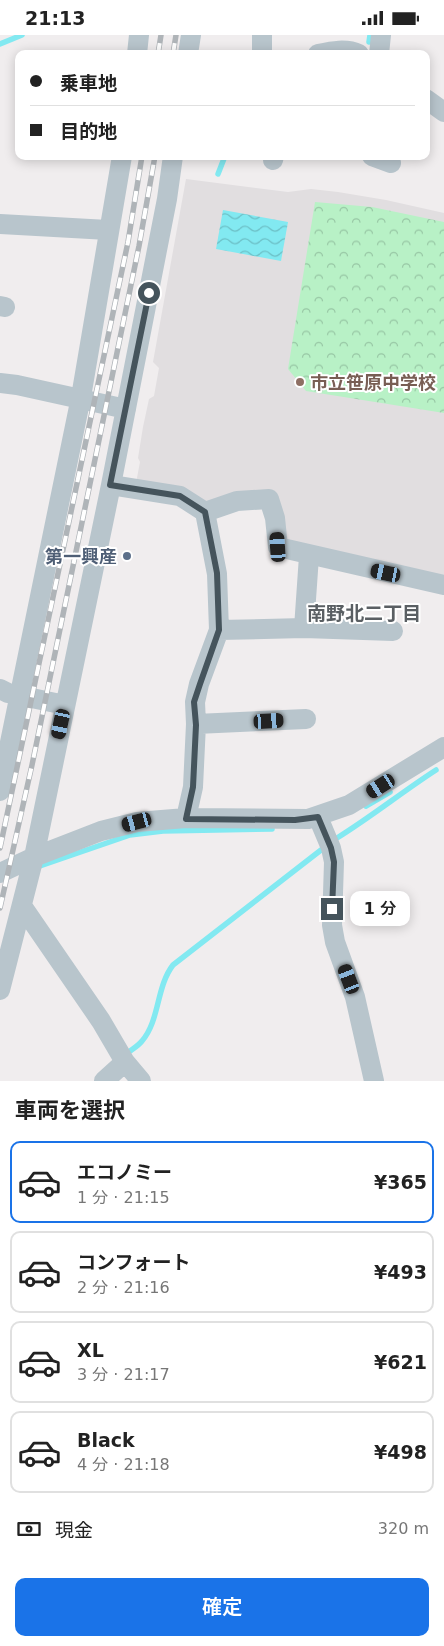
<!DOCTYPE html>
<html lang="ja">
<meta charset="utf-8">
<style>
:root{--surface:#fff;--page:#f2f2f2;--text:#222;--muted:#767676;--line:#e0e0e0;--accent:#1a73e8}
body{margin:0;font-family:"DejaVu Sans","Noto Sans JP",sans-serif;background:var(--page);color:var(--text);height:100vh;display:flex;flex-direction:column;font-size:19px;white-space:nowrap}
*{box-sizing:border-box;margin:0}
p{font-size:16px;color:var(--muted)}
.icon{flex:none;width:28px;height:28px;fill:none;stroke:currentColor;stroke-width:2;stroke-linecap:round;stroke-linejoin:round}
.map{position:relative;height:1046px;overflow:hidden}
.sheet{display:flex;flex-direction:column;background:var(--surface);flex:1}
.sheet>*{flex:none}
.hud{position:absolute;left:15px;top:15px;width:415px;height:110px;border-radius:10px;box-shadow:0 2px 12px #0003;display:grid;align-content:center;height:110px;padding:0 15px;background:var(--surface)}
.end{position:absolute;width:22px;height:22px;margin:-11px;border:6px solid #45545c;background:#fff;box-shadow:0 0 0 2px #fff}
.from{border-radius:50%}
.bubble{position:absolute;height:35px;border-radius:10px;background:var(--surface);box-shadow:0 2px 12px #0003;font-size:16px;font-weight:600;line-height:35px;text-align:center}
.car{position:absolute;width:15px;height:30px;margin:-15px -8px;border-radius:6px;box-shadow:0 0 4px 1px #0007;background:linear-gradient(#222 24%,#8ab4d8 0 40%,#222 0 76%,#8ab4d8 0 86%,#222 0)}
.hud b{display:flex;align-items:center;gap:18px;height:48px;font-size:19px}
.hud b+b{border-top:1px solid var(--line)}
.hud i{width:12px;height:12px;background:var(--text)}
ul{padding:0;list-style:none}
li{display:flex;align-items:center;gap:15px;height:82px;margin:0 10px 8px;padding:0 5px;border:2px solid var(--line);border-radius:10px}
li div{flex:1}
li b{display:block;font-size:19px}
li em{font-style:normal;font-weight:600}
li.active{border-color:var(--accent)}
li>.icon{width:45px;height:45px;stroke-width:1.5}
h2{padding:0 15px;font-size:22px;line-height:60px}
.pay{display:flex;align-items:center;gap:12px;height:55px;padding:0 15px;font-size:19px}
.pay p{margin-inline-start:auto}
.cta{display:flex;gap:10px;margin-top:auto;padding:10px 15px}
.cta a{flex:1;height:58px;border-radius:10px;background:var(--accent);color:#fff;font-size:20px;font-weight:600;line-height:58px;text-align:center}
.status{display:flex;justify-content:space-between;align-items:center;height:35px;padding:0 25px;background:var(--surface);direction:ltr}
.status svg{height:14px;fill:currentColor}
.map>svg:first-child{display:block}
.education{fill:#e1dee0}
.park{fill:url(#park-crowns)}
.water{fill:url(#water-waves)}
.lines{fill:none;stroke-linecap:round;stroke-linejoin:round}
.stream{stroke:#82e9f1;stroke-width:5.5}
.minor{stroke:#b8c5cc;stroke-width:20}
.rail-casing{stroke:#afb4b8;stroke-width:5.5}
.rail{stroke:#fff;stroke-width:4;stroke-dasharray:11;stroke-linecap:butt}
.route{stroke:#45545c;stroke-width:6}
.education-dot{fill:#8d6e63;stroke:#fff;stroke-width:2}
.service-dot{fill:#5c6f8a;stroke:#fff;stroke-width:2}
.labels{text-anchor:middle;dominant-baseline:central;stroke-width:4;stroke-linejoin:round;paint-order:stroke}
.education-label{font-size:18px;font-weight:bold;fill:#785e54;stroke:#fff;text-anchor:start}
.service-label{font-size:18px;font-weight:bold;fill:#4e5e75;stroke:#fff;text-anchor:end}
.neighbourhood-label{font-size:19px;font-weight:bold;fill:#5a5f63;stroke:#fff}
</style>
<div class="status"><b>21:13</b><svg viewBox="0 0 49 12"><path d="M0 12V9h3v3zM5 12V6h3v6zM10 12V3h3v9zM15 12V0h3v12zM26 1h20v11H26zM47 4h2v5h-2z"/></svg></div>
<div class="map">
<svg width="444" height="1046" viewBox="0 0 444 1046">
<defs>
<pattern id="park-crowns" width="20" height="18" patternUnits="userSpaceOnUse" patternTransform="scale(1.25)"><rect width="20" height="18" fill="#b8f1c6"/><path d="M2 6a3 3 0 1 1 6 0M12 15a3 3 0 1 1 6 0" fill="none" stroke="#97c6a4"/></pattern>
<pattern id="water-waves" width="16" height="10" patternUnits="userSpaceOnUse" patternTransform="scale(1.25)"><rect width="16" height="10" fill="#82e9f1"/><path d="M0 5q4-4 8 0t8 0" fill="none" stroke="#6cbfc6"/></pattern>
</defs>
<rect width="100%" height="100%" fill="#f0edee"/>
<path class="education" d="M186 144 288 157 311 154 338 157 386 165 444 178V546L282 510 274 457 211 472 136 448 140 427 138 423 143 392 149 364 154 361 159 333 153 327Z"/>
<path class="park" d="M315 167 372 172 444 187V378L306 356 288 334Z"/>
<path class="water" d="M223 175 288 187 281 226 216 214Z"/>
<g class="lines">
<path class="stream" d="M369 7 370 0
M0 9 22 0
M218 139 225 121
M366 771 390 757
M337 803C371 782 402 757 436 735
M37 832 130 800 163 796 272 794
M130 1016C134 1013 139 1010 142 1006 160 985 156 952 173 930L321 815"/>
<path class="minor" d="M262 0V19
M137 19 139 0
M188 19 191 0
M318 19C332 16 346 13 359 19
M379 19 381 0
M426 64 444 77
M372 121 391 128
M273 125 274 121
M0 189 108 195
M0 271 5 272
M0 348 17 350 126 374
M111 450 180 461 205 477 217 539 219 595
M205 477 237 466 269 464 275 483 278 512 444 550
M304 593 309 521
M0 654 8 658 65 670
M196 689 306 684
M0 756 81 362 122 121
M318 782 331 813 334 827 332 890 335 907 355 962 374 1046
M186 783 193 752 196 689 195 667 199 649 219 595 304 593 393 596
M0 838 34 822 101 796 137 787 186 783 308 784 349 770 444 712
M22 871 101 986 125 1027 141 1046
M0 955 34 822 111 450 167 164 173 121
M104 1046 125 1027"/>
<defs>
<path id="rail" d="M158 19 161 0
M173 19 176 0
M0 813 128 207 142 121
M0 873 32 730 139 211 155 121"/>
</defs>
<use href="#rail" class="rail-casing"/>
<use href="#rail" class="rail"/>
</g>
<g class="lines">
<path class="route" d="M149 258 110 450 180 461 205 477 217 538 219 595 200 649 194 667 196 690 193 752 186 784 295 785 318 782 331 813 334 827 332 874"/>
</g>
<circle class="education-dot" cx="300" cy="347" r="5"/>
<circle class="service-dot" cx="127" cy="521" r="5"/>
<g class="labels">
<g class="education-label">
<text x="310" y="347">市立笹原中学校</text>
</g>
<g class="service-label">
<text x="117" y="521">第一興産</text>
</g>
<g class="neighbourhood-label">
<text x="364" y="578">南野北二丁目</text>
</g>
</g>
</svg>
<i class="end from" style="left:149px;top:258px"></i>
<i class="end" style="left:332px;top:874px"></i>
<div class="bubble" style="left:350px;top:856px;width:60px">1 分</div>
<i class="car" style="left:278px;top:512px;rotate:356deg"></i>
<i class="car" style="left:386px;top:538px;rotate:282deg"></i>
<i class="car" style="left:269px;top:686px;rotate:87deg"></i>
<i class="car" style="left:61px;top:689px;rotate:192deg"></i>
<i class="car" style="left:381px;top:751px;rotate:238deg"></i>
<i class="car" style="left:137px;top:787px;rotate:255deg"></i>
<i class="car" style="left:349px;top:944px;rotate:339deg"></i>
<div class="hud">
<b><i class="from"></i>乗車地</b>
<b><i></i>目的地</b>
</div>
</div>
<section class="sheet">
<h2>車両を選択</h2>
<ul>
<li class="active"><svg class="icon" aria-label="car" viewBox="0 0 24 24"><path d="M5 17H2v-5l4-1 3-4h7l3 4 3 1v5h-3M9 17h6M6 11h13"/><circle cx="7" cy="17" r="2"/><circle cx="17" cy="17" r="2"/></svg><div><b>エコノミー</b><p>1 分 · 21:15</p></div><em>¥365</em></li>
<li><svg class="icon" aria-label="car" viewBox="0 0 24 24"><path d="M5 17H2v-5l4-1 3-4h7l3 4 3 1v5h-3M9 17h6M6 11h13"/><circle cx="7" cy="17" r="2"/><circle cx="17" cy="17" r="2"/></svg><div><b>コンフォート</b><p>2 分 · 21:16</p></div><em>¥493</em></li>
<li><svg class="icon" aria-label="car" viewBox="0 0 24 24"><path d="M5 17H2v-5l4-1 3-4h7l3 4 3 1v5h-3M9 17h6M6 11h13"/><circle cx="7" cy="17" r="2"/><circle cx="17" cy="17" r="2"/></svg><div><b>XL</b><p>3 分 · 21:17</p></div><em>¥621</em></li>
<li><svg class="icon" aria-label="car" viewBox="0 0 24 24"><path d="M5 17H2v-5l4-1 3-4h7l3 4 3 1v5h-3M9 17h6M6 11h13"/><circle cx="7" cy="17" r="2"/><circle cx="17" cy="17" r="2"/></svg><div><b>Black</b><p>4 分 · 21:18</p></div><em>¥498</em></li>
</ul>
<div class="pay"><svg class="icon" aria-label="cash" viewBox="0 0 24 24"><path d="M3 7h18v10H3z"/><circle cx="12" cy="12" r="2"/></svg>現金<p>320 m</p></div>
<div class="cta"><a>確定</a></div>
</section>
